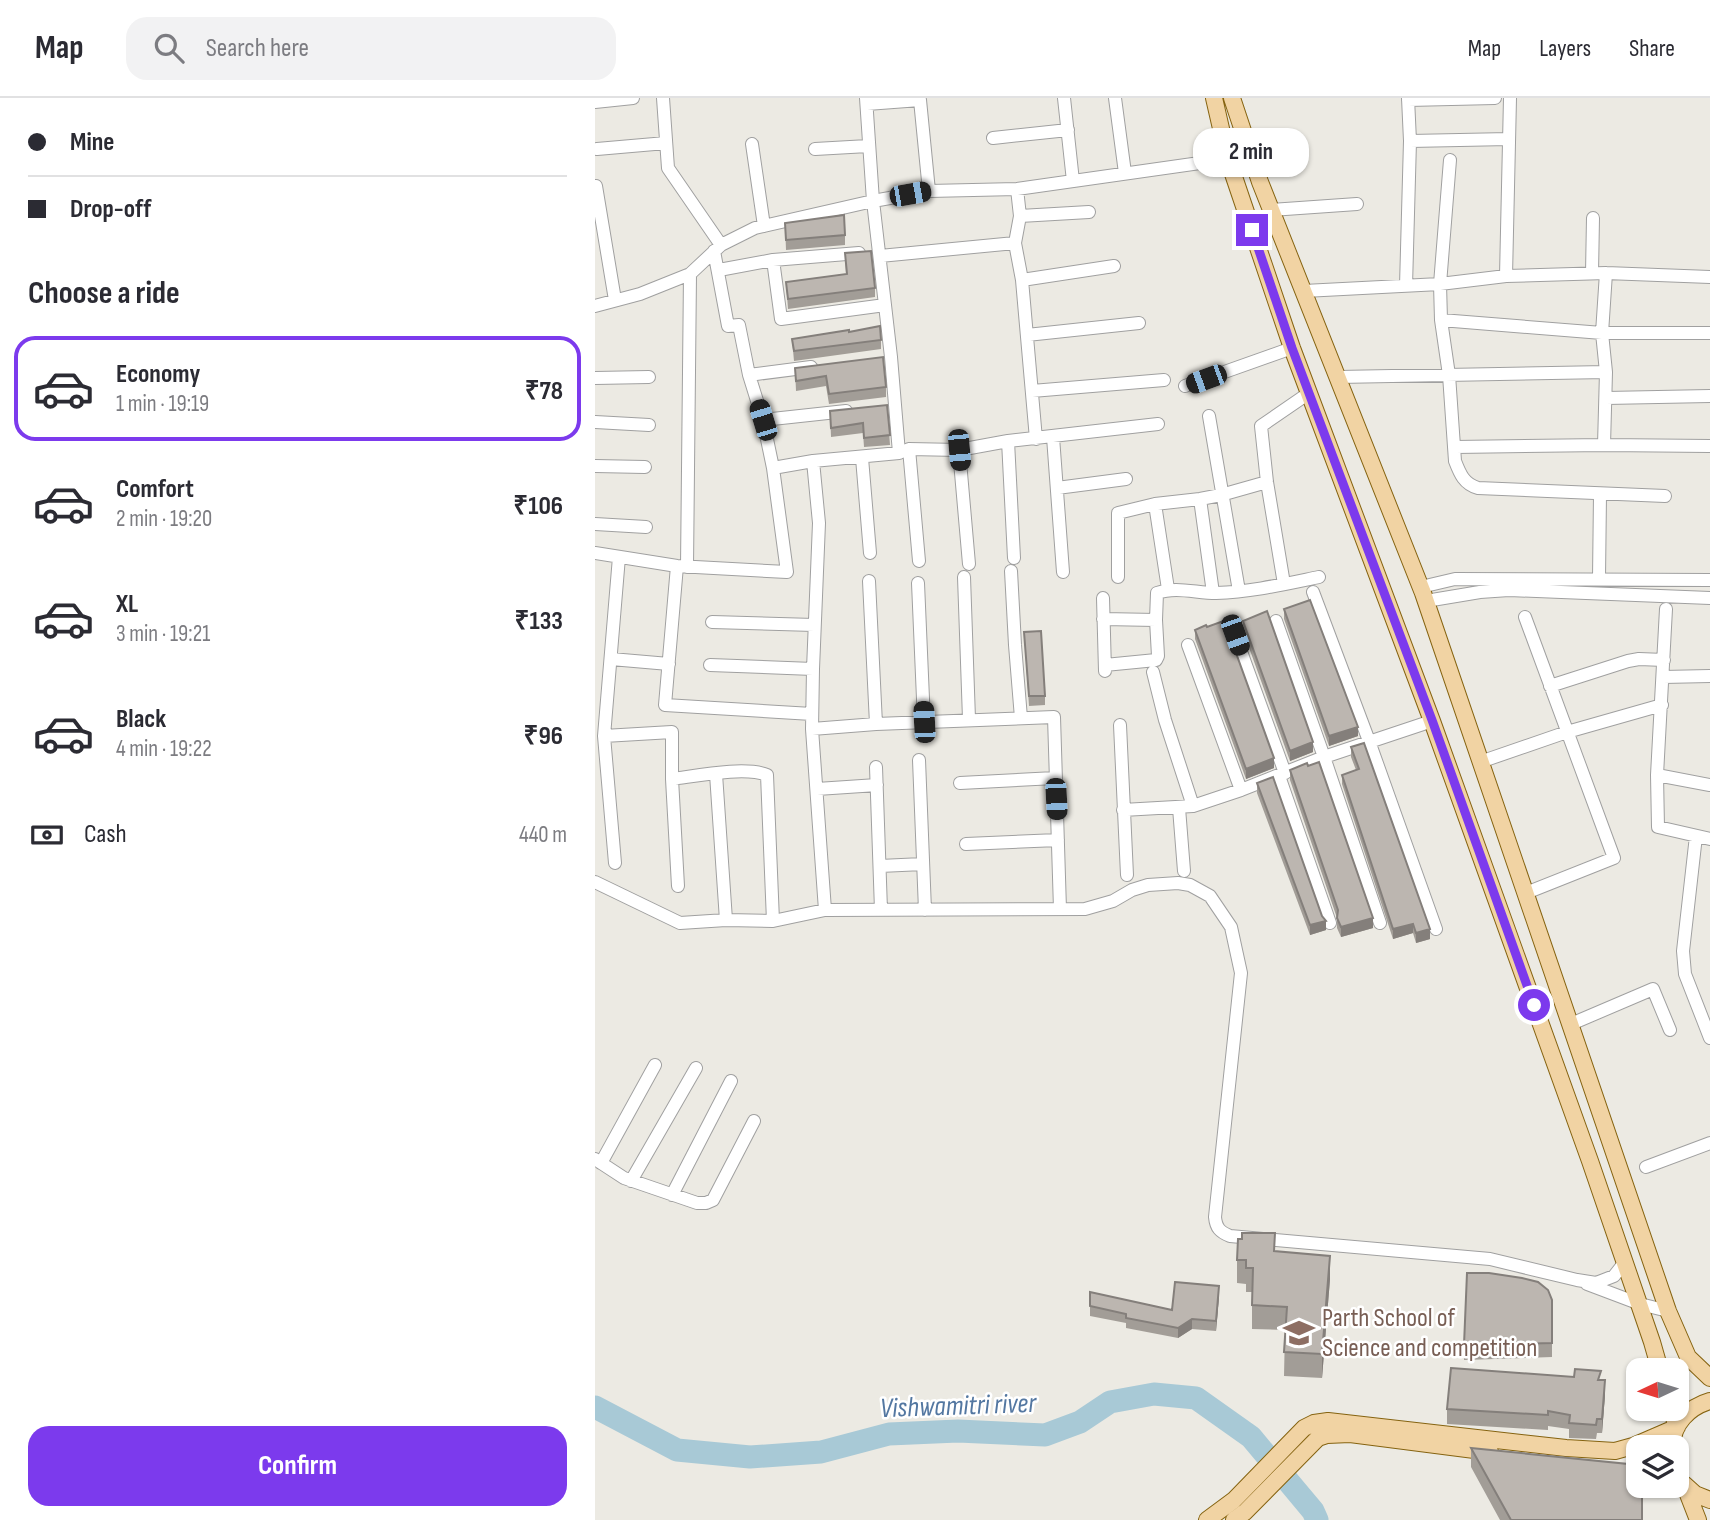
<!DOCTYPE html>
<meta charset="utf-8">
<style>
:root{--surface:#fff;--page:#f2f2f3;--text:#2b2b33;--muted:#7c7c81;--line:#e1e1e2;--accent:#7c3aed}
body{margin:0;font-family:"Sofia Sans Condensed",sans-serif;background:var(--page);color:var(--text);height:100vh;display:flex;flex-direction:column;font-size:26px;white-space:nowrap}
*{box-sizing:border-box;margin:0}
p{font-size:23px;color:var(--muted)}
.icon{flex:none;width:38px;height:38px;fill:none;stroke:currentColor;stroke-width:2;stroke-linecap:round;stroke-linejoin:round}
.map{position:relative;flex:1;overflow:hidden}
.side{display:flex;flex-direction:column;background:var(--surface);width:595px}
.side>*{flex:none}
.top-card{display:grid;align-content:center;height:154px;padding:0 28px;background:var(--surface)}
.needle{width:46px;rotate:266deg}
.tools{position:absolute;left:1031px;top:1260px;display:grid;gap:14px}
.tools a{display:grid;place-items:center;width:63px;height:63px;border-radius:14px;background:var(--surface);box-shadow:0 2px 5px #0004;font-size:35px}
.end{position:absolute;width:32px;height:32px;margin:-16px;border:9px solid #7c3aed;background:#fff;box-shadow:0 0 0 4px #fff}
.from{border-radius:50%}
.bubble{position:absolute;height:49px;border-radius:21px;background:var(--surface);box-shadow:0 2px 5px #0004;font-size:23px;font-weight:700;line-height:49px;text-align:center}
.car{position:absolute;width:21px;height:42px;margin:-21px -10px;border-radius:9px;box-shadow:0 0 5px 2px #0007;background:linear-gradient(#222 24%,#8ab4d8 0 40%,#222 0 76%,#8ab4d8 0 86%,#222 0)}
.top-card b{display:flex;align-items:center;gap:24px;height:66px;font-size:26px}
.top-card b+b{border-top:2px solid var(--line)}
.top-card i{width:18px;height:18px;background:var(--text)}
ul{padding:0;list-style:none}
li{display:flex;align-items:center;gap:21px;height:105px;margin:0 14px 10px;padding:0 14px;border:4px solid transparent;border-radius:21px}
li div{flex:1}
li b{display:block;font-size:26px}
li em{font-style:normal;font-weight:700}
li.on{border-color:var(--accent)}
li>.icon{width:63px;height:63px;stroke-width:1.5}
h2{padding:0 28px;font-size:32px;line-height:84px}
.pay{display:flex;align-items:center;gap:18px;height:77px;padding:0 28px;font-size:26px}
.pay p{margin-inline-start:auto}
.cta{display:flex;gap:14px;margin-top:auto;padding:14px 28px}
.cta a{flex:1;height:80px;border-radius:21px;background:var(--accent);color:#fff;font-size:28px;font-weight:700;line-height:80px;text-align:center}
header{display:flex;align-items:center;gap:42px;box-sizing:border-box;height:98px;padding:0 35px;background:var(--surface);border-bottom:2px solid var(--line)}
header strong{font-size:33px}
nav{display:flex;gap:38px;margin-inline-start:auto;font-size:24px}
.search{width:490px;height:63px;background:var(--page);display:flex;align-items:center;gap:18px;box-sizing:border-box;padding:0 24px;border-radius:21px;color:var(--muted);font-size:26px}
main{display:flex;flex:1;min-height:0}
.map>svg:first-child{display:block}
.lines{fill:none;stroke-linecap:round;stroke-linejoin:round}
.river{stroke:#a8c9d6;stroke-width:23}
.minor-casing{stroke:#a0a0a0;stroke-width:14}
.major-casing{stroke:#856310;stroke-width:18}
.minor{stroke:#fff;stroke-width:12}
.major{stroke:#f1d3a3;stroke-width:16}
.wall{fill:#a29d97}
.shaded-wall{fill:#847f7b}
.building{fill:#bcb6b0;stroke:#847f7b;stroke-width:2}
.route{stroke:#7c3aed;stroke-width:9}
.labels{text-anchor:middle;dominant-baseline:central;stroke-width:5;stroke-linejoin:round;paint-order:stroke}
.education-label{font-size:26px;fill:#785e54;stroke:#fff;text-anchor:start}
.water-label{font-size:28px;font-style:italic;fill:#5377a1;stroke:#fff}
</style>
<header>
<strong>Map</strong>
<div class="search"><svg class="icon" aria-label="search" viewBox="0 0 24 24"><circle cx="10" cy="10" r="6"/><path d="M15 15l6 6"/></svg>Search here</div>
<nav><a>Map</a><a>Layers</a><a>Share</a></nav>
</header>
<main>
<section class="side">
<div class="top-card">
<b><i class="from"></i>Mine</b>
<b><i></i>Drop-off</b>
</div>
<h2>Choose a ride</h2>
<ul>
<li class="on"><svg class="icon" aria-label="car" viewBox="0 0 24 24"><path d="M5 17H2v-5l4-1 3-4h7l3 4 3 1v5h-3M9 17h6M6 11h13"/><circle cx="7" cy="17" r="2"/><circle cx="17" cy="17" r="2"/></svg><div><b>Economy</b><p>1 min · 19:19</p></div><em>₹78</em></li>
<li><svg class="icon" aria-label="car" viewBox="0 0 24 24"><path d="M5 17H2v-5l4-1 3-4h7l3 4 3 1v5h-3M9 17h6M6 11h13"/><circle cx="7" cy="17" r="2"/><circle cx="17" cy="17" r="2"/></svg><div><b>Comfort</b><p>2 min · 19:20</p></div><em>₹106</em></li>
<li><svg class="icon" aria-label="car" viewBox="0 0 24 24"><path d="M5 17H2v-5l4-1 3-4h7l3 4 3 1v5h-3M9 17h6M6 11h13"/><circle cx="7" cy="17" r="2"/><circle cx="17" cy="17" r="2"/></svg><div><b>XL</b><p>3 min · 19:21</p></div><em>₹133</em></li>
<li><svg class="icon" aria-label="car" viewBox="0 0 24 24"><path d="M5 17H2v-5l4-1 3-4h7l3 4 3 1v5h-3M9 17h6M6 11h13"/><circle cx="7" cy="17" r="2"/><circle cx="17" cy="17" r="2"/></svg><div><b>Black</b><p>4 min · 19:22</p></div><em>₹96</em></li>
</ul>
<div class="pay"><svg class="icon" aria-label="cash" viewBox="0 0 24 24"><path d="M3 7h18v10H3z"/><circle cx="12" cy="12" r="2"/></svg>Cash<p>440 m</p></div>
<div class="cta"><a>Confirm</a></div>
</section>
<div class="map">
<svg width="1115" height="1422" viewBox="0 0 1115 1422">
<rect width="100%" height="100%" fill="#eceae3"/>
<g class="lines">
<path class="river" d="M0 1309 82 1352 155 1359 226 1354 294 1336 363 1333 450 1337 485 1324 515 1304 559 1296 601 1300 656 1339 718 1413 722 1422"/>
<defs>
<path id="minor" d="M68 0 73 70 126 147
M271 0 278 103 296 259 304 355
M469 0 478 83
M520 0 530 75
M813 2 900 0
M0 4 38 0
M272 6 325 2 334 93
M398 40 473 32
M815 43 914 41
M157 46 169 128
M2 51 71 45
M220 51 273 48
M855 62 845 186 846 222 1007 235H1115
M1 88 20 202
M422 91 425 118 420 145 427 182 441 341
M676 112 762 106
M425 118 494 114
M285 158 420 145
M178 162 186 221 290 207
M124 172 178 162 264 155
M997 175 998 120
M911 178 915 0
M427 182 519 168
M811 188 815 43 813 0
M709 193 845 186 911 178 1011 175 1115 179
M0 208 45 196 95 176 126 147 160 130 278 103 334 93 422 91 633 61
M846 222 854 277 860 363C865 376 869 386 883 390L1070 398
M432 237 544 225
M154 277 216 269
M743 279 1011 274
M0 280 54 279
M590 288 697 250
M437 293 569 282
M1011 300 1115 298
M614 318 644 493
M168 322 251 313
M0 324 54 327
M458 339 468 474
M413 343 419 460
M1009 347 1011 274 1007 235 1011 175
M860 349 1009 347 1115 348
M314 351 324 463
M364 352 374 466
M267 360 275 455
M218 363 224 425 218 571 217 631 230 812
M0 368 50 369
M178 370 218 363 304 355 314 351 364 352 413 343 563 326
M462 390 531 381
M605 401 618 495
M560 406 573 491
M0 426 51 429
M0 455 82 468 192 474 178 370 168 322 154 277 144 227 133 228 119 153
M82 468 70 607 217 616
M92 469 95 176
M416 473 420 547 426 620
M369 479 374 621
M523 479V415L560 406 605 401 626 397 672 384
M1004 480 1005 397
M274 483 281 626
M323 485 329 624
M689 486 672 384 666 328 714 295
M826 489 860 481 1115 482
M718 494 774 643 841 831
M508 500 510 573
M831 503 885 494 914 492 1115 500
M1071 511 1062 677 1063 729 1115 741
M930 519 1019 760 931 795
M508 521 561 522 562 495C581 488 601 495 621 495 656 494 690 486 724 479
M681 523 729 659 785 825
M117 524 219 527
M640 537 690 675
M593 547 646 692
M16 561 74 566
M115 567 218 571
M510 567 561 562 563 558 561 522
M558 574 570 622 598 708
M1068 579 1115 578
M955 588 1033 563 1044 561 1069 562
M525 627 532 777
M217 631 281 626 459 619 465 811
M9 638 77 634V681L83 788
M324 662 330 812
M885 664 972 634 1067 607
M281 669 286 812
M121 676 131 822
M1062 677 1115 687
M684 678 735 825
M77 681C101 678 150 668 172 677L178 823
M365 685 460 680
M222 691 282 687
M584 710 589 773
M528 712 598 708 646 692 729 659 837 623
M1101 738 1088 853 1090 876 1115 940
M371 746 463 742
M20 765 9 638 24 459
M285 768 328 766
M0 784 85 825 131 822 178 823 230 812 490 811 518 803 537 792 553 787 583 785 595 787 615 798 636 829 646 875 620 1119C621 1130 625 1134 635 1138L895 1161 982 1182 1001 1185 1019 1178 1030 1164
M976 926 1058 891 1075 932
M0 1061 29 1080 102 1105H111L118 1102 159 1023
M6 1065 60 967
M1051 1069 1115 1045
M36 1083 101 970
M77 1097 136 983
M992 1186 1045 1206 1073 1213"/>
<path id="major" d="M619 0 633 61 697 250 837 623 995 1063 1057 1244 1065 1272
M637 0 665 84 828 495 1073 1213 1093 1259 1115 1280
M1077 1349C1077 1326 1094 1309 1115 1303
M1082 1383 1089 1386 1103 1422
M1090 1387 1100 1396 1115 1402
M612 1422 639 1402 709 1330 719 1325 733 1323 971 1350 1020 1353 1038 1348 1082 1329 1076 1311
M639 1422 650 1414 723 1340 732 1337 755 1336 895 1354"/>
</defs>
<use href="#minor" class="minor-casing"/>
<use href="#major" class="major-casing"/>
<use href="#minor" class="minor"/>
<use href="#major" class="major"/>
</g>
<path class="wall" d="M190 125 250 137V147L191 152Z
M250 155 280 190V199L193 211 191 184 251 176Z
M254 234 286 242V251L199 263 197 241Z
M200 270 291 289V299L234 306 231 288 201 293Z
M292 307 295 347 269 349 268 335 236 339 235 313Z
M689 511 763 638 734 648 689 521Z
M648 523 718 654 695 663 648 533Z
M612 529 632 530 679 670 651 681 600 541V532Z
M429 534 450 598V607L434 608Z
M756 649 835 841 821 845 818 835 798 841 747 686V677L761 672 756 659Z
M695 672 778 830 746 839 742 830V820L695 682Z
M662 685 731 832 715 837 662 695Z
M680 1153 735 1181 727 1280 689 1278 690 1232 657 1231V1194H651V1186L642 1185V1162Z
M495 1194 577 1212 624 1198 621 1233 597 1231 583 1240 531 1230V1225L495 1218Z
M957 1202V1259L869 1262V1247Z
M1006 1282 1010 1297 1007 1335H1002L1001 1341 974 1340V1331L953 1328V1332L852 1326V1311Z
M876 1350 1047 1422H905L876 1369Z"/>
<path class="shaded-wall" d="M763 629V638L734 648V638Z
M718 644V654L695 663V653Z
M679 660V670L651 681V671Z
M778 820V830L746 839V829Z
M731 823V832L715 837V827Z
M818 826V835L798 841V831Z
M835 831V841L821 845V835Z
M735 1158V1181L727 1280V1256Z
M624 1188V1198L621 1233V1223Z
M597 1221V1231L583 1240V1230Z
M1010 1282V1297L1007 1335V1321Z"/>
<path class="building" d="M249 117 250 137 191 142 190 125Z
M276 153 280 190 193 201 191 184 252 176 250 155Z
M285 228 286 242 199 253 197 241 254 232V234Z
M288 259 291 289 234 296 231 278 201 283 200 270Z
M292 307 295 337 269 340 268 325 236 330 235 313Z
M715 502 763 629 734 638 689 511Z
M672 513 718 644 695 653 648 523Z
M631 522 632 530 679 660 651 671 600 532 611 527 612 529Z
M446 533 450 598H434L429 534Z
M769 645 835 831 821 835 818 826 798 831 747 677 764 671 756 649Z
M724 664 778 820 746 829 742 820 743 812 695 672 712 665 713 668Z
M678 679 727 818 731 823 715 827 662 685Z
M647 1135H680L679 1153 735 1158 727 1256 689 1254 692 1209 657 1207 658 1170H651V1162H642L643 1141H647Z
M872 1175H894L927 1180 943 1184 953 1192 957 1202V1245L869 1247Z
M580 1184 624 1188 621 1223 597 1221 583 1230 531 1220V1216L495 1208V1194L577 1212Z
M856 1270 979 1279 980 1271 1006 1273 1003 1282H1010L1007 1321H1002L1001 1327 974 1325 975 1317 953 1313V1317L852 1311Z
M876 1350 1043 1367V1388H1047V1422H916Z"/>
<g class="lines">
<path class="route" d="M657 132 697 250 837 622 939 907"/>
</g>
<defs>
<symbol id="school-bare" viewBox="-9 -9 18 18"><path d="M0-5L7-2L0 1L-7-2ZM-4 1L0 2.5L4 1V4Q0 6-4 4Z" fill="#8d6e63" stroke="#fff" stroke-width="2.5" paint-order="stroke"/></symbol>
</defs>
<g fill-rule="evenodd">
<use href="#school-bare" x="682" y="1213" width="44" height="44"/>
</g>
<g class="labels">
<g class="education-label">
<text x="727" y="1220">Parth School of<tspan x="727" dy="30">Science and competition</tspan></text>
</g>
<g class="water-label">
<text transform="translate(363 1308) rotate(-2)">Vishwamitri river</text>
</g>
</g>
</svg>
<div class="tools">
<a><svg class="needle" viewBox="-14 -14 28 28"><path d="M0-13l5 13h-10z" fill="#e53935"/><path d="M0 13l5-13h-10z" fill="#7c7c81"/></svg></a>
<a><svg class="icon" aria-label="layers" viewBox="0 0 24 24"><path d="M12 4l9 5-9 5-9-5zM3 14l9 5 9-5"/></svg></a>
</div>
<i class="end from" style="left:939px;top:907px"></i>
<i class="end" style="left:657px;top:132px"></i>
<div class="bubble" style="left:598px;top:30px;width:116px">2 min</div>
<i class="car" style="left:315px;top:96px;rotate:80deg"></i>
<i class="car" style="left:611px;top:281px;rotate:250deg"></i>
<i class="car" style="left:168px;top:322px;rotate:343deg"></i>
<i class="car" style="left:364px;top:352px;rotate:175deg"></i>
<i class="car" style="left:640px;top:537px;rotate:160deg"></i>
<i class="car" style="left:329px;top:624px;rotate:357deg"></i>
<i class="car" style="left:461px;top:701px;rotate:177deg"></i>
</div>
</main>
